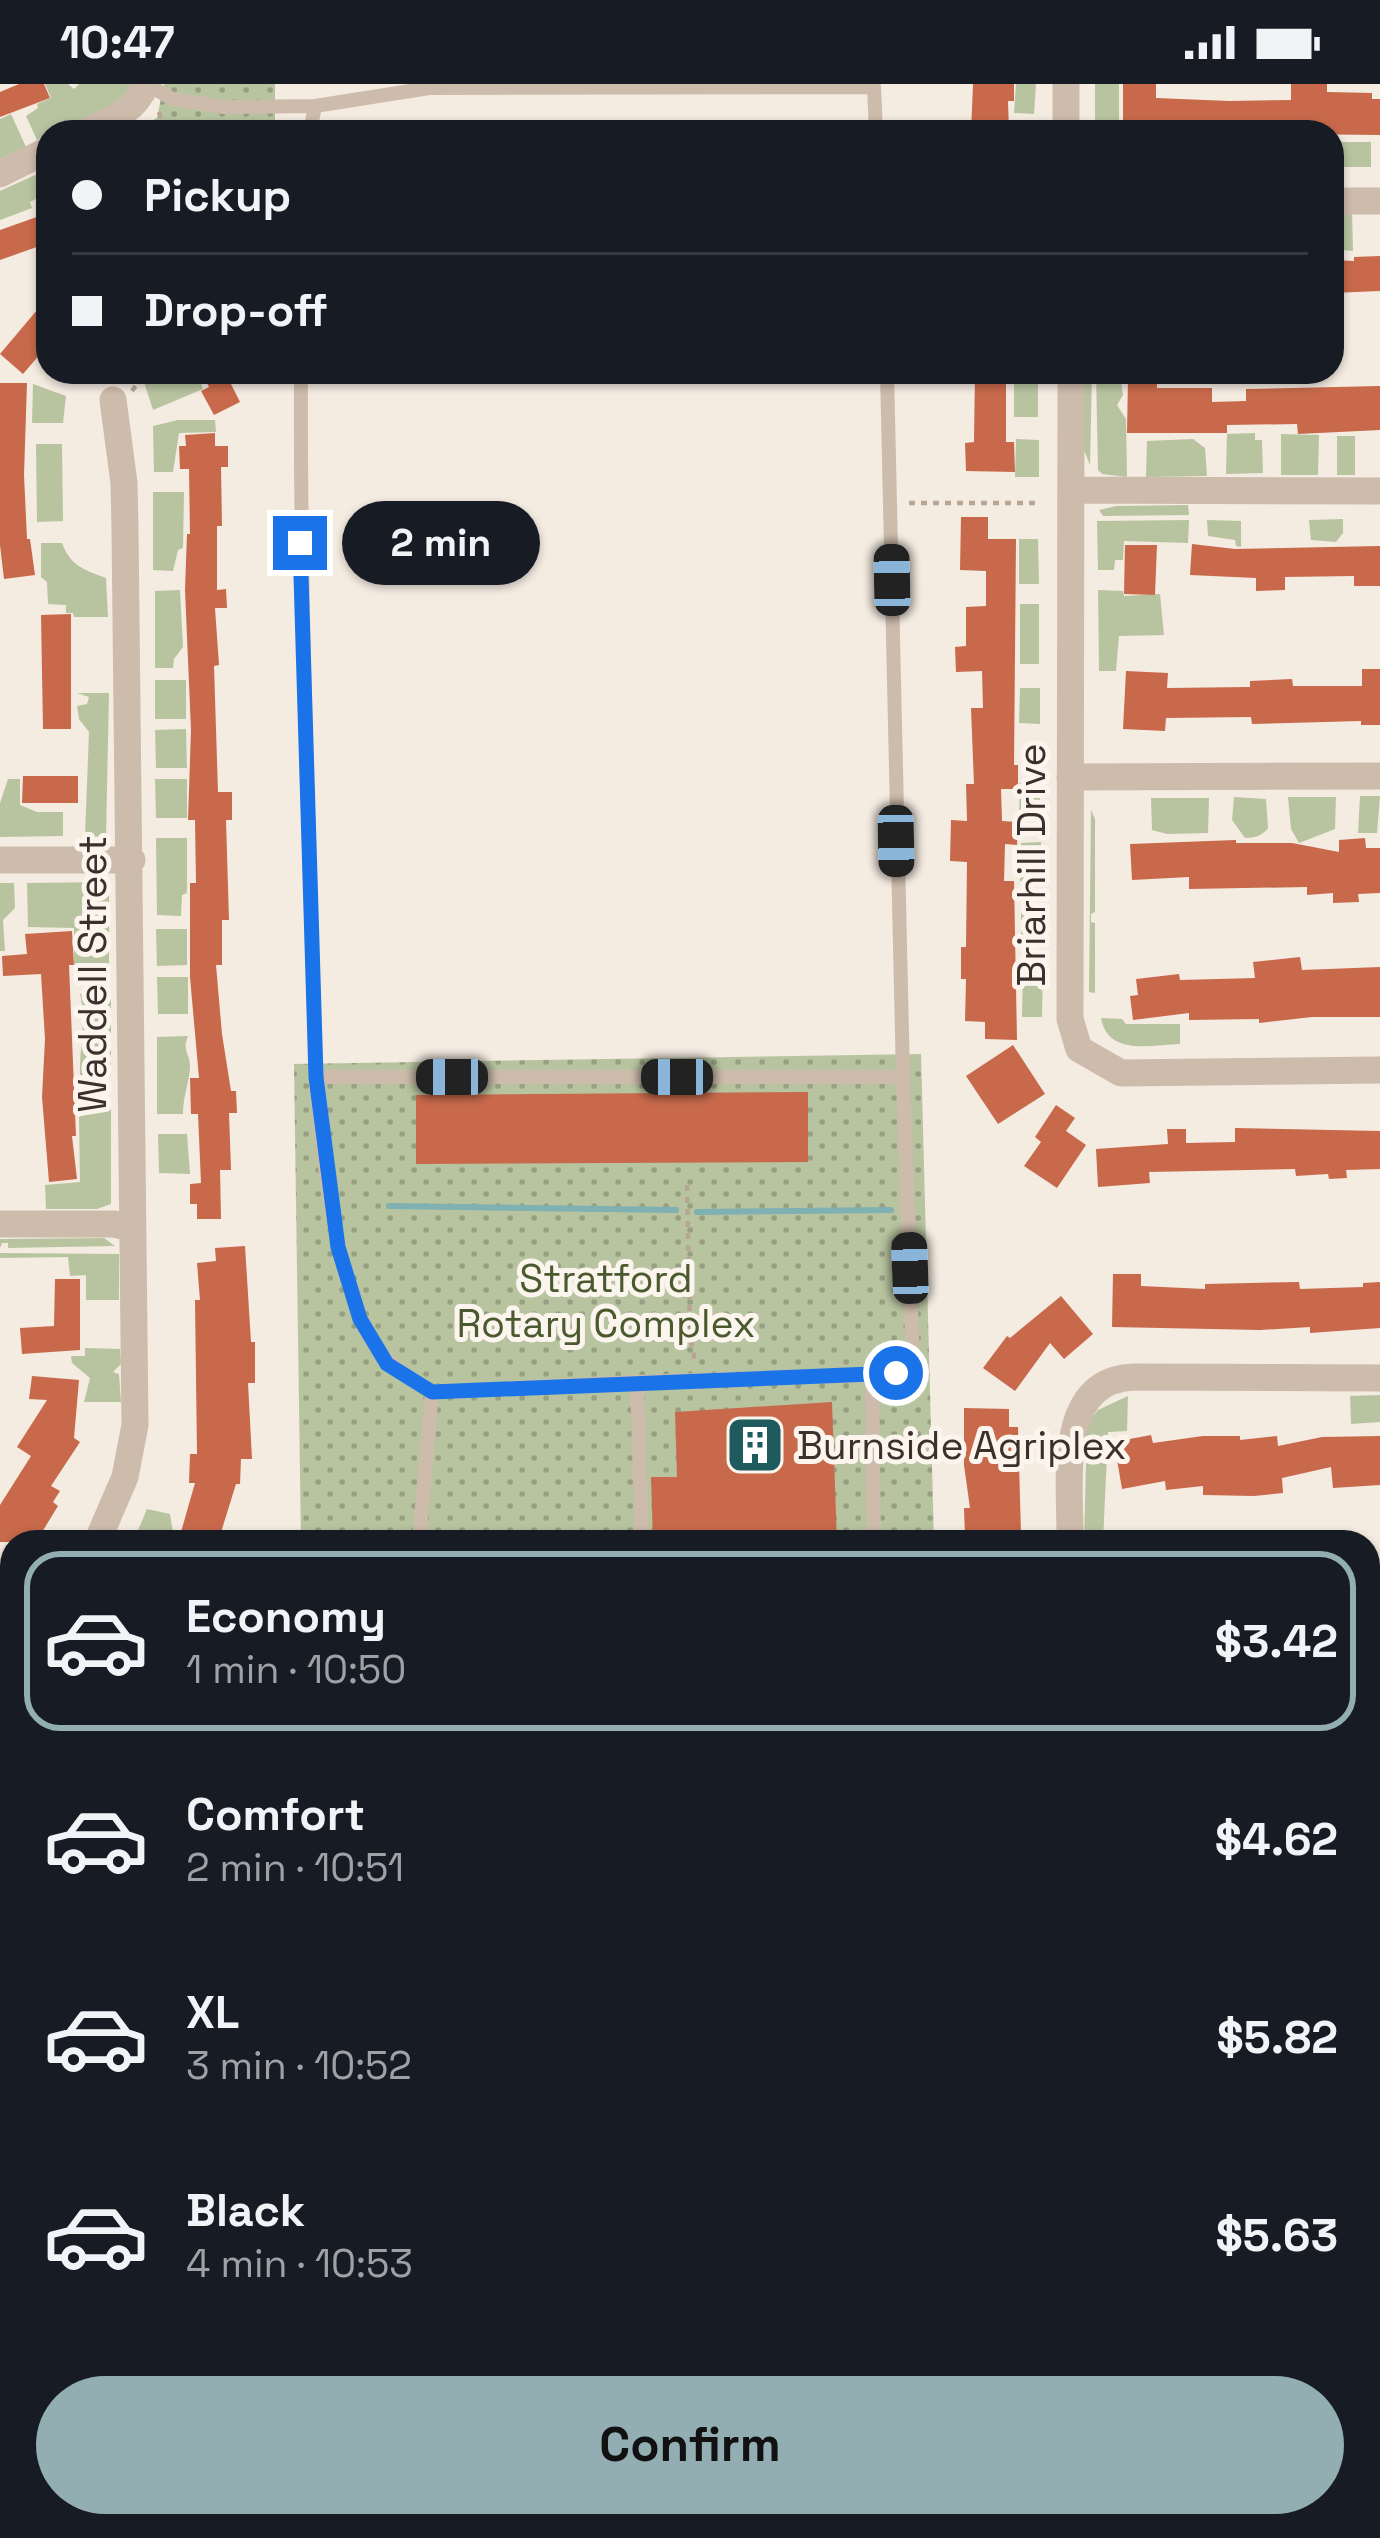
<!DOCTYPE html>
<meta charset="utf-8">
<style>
:root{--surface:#171b24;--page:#242831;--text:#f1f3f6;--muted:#9ea1a6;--line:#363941;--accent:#92aeb2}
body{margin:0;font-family:"Space Grotesk",sans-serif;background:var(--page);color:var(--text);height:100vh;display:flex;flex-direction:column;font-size:45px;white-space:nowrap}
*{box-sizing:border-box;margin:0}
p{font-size:39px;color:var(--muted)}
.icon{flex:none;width:66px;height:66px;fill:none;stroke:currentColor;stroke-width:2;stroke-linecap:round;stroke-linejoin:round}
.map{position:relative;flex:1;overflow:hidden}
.side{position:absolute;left:0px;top:1446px;width:1380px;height:1008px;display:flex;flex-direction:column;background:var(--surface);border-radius:36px 36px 0 0;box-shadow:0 3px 9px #0004}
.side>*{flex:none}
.top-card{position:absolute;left:36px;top:36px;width:1308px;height:264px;border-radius:36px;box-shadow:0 3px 9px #0004;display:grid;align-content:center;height:264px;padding:0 36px;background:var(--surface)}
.end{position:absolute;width:54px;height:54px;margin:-27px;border:15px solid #1a73e8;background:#fff;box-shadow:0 0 0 6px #fff}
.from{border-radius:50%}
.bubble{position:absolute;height:84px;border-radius:42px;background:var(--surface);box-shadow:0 3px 9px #0004;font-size:39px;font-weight:800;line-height:84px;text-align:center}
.car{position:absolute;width:36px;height:72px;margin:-36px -18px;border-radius:15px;box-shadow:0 0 9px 3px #0007;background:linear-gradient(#222 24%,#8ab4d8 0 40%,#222 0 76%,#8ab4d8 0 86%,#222 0)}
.top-card b{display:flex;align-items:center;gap:42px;height:114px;font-size:45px}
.top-card b+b{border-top:3px solid var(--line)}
.top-card i{width:30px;height:30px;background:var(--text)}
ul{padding:21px 0 0;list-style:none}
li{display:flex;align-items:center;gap:36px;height:180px;margin:0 24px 18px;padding:0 12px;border:6px solid transparent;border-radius:36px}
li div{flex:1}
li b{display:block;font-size:45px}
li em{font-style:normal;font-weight:800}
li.current{border-color:var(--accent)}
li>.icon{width:108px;height:108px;stroke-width:1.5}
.button{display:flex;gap:24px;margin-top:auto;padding:24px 36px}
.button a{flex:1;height:138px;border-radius:72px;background:var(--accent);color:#111;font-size:48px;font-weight:800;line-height:138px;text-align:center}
.status{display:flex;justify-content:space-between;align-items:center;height:84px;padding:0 60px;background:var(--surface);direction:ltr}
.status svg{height:33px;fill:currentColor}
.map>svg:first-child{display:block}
.green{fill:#b8c4a0}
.park{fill:url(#park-dots)}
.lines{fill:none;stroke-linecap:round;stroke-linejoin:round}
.stream{stroke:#7fb0b2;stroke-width:6}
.building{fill:#c8694b}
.path{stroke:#b9a596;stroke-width:4.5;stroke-dasharray:6 6;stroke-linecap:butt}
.lane{stroke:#cdbbac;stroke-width:14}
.street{stroke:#cdbbac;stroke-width:27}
.route{stroke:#1a73e8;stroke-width:15}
.labels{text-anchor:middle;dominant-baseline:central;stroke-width:10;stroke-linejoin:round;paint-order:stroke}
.street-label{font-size:39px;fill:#3b302b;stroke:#fbf5ee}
.park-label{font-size:39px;fill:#4a5a2e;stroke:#fbf5ee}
.poi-label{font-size:39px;fill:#3b302b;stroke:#fbf5ee;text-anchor:start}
</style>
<div class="status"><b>10:47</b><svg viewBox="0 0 49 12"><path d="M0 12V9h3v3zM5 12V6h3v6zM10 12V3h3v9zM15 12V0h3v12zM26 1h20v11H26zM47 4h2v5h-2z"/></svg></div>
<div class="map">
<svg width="1380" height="2454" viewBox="0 0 1380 2454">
<defs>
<pattern id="park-dots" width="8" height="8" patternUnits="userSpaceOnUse" patternTransform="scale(3)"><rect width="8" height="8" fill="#b8c4a0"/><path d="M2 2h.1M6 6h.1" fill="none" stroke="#97a083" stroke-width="1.8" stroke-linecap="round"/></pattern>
</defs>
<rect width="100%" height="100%" fill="#f4ebe1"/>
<path class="green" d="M45 0H68L74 5 79 0H132L119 19 37 56 26 32 38 24 37 20 51 14Z
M1016 0H1036L1034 30 1014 29Z
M1095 0H1119V41L1095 42Z
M11 30 26 63 0 75V35Z
M1332 58H1371V83H1332Z
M35 91 45 110 30 118 32 124 0 136V107Z
M1332 128H1352L1353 167 1332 165Z
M150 288H197L203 305 153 326 144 298Z
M1083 288H1092L1090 381 1084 366Z
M1096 288H1125L1121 296 1123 311 1117 321 1126 335 1127 393 1102 390 1098 386Z
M1014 295H1038V333H1014Z
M33 300 66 312 63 339H32Z
M178 336H215L216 348 179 349 173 388H154L153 342Z
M1255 349V356H1262L1263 389 1226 390 1227 350Z
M1281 350 1319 351 1318 391H1281Z
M1337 352H1355V391H1337Z
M1016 355 1039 356V393H1015Z
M1193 355 1205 364 1207 392 1146 393 1147 357Z
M36 360H62L63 437 37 438Z
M153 408H184L183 464 178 466 173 487 153 486Z
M1188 421 1189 431 1103 432 1099 426 1116 422Z
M1343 435V449L1336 458 1311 456 1309 436Z
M1189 436 1188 459 1124 457 1123 476H1115L1114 486H1098L1097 437Z
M1207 436 1241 437V463L1236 462 1235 456 1208 452Z
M1019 455H1038L1039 500H1019Z
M41 459H62C70 482 85 486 106 494L108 533H74L73 529H66V521L48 520 47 498 41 493Z
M180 506 183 563 174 575 173 584H155V507Z
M1098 506 1123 507 1124 512 1160 510 1164 551 1119 552 1116 587H1099Z
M1020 520H1039V580H1020Z
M155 596H186V635H155Z
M1020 604H1040V640L1019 639Z
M77 609H109L106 753 85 752 89 648 79 635 77 622 87 620 89 613Z
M186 645 187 684H156L155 646Z
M8 695H20V721L37 728H63V752L0 753V719Z
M155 695H187V734H156Z
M1020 699 1040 700V735H1019Z
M1360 712H1380L1377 749H1358Z
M1234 713 1266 715 1268 744C1263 751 1255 754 1245 754L1232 736Z
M1288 713H1336L1335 745 1299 759 1291 745Z
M1151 714H1209L1208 749 1167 750 1152 746Z
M1091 726 1095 735V828L1091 830V838L1095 839V909L1089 908Z
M156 754H187V809L182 811 181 832 157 831Z
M1041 758V797H1020L1021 759Z
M109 798V900L74 898V844L28 843 27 799Z
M0 799H14L15 824 3 836 5 867H0Z
M1021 819H1042L1041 854H1021Z
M156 845H187V881L157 882Z
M1043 878 1042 933H1022L1023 880Z
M157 893H188V930H158Z
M111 909V992L80 991C79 963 87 937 80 910Z
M1101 934 1122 935 1126 940H1180V960C1150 961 1108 972 1101 934Z
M188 952C182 966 189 968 190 981 190 997 183 1011 183 1030H157V953Z
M111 1016V1120L97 1125H46L45 1101 80 1098 79 1033 91 1026 93 1018Z
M158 1050H187L190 1090 159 1089Z
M104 1154 115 1162 8 1164V1159H2L0 1164V1155Z
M0 1169 119 1170V1216H86V1191L70 1192 68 1173 0 1174Z
M85 1264 120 1265 121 1280 113 1288 119 1290 121 1318H84L90 1294 72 1279 71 1272H85Z
M1380 1311V1338L1351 1340 1350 1312Z
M1128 1312 1127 1347 1108 1348 1103 1458H1084L1087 1341 1098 1326Z
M147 1425 170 1430 173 1449 191 1454 190 1458H133Z
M0 1934H12V1997L0 1998Z
M0 2043H12V2098H0Z
M12 2301V2348H0V2302Z
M229 2442H313V2454H232Z"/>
<path class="park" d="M164 0H275V48H129L157 34Z
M921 970 934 1458H301L294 980Z
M315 2442H952V2446L315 2454Z"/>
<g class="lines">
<path class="stream" d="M389 1122 676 1126
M697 1128 891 1126"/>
</g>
<path class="building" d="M19 0H44L50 14 0 33V8Z
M973 0H1014V17H1008L1009 48H971Z
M1123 0H1156V14L1229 17 1291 16V0H1327V8L1372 9V15H1380V51L1123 48Z
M48 129V159L0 176V146Z
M1380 172V207L1332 209V176L1354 177V173Z
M48 213V261L23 290 0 270Z
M202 288H225L240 318 214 331 201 307 209 303Z
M975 288H1006V358H1014L1015 388 966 387 965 359 974 358Z
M1128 293H1157V304H1212V318L1246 317V305L1380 302V346L1298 350 1297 340 1227 341V349H1127Z
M0 299H27L24 391 27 455H30L35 491 4 495 0 461Z
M215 349V362H228V383H221L222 442H217V506L226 505 227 524H215L219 581 214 582 218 708H232V736H226L229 836H222V881H216L222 950 231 1007H236L237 1029H229L231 1086H220L221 1135H197V1120H190V1100L201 1099 198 1030H191L190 994H199L190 893V799H196L195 736H188L191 646 185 506 187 450H190L189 385H180L179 362H186L185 351Z
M961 433H988V455H1016L1014 681H1018V705H1001L1002 737 1018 738 1017 761 1005 760 1004 797H1014L1017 956 985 955V938L965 937 966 895H961V863H966L967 778 950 777 951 736 967 737 966 700H974L971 624H983L982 587 956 588 955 563 966 562V523L986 522V487L960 486Z
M1192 460 1235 465 1380 462V502H1354V492L1285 493V506L1256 507V494L1190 491Z
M1125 461H1157L1155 511 1124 510Z
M71 530V645H43L41 531Z
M1362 585H1380V641H1361V637L1252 640 1251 633 1166 634 1165 647 1123 645 1126 587 1168 589 1167 604 1250 603V597L1292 595 1293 602H1362Z
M23 692H78V719H22Z
M1365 754 1366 764H1380V809L1358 810 1359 818 1333 819V809L1307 811V803L1189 805V793L1132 796 1130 760 1236 756V759H1292L1339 768V756Z
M72 847 74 881H69L76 1052H72L77 1095 49 1098 42 1013 45 955 41 890 3 892 2 872 27 870 25 850Z
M1300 873 1302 886 1380 883V933H1312L1259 939V935L1189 936V929L1133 936 1130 912 1138 911 1136 895 1179 890 1180 896 1255 894 1253 878Z
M1013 961 1045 1010 998 1040 966 992Z
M808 1008V1078L416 1080V1011Z
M1056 1021 1075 1034 1066 1047 1086 1061 1057 1104 1024 1082 1041 1058 1035 1053Z
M1235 1044 1380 1047V1085L1346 1086 1347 1094 1329 1095 1328 1090 1296 1092 1295 1085 1149 1088 1150 1099 1098 1103 1096 1065 1168 1060 1167 1045H1186V1059L1235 1058Z
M245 1162 251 1258H255V1299H248L252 1375H241L240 1400H236L218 1458 181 1448 195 1399H189L190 1370H197L195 1216H200L197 1179 216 1177 215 1164Z
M1113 1190H1141V1202L1205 1205V1200L1299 1198 1300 1205 1363 1203V1199L1380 1198V1244L1310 1249V1243L1260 1246 1112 1243Z
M55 1195H80V1266L22 1270 20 1244 54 1242Z
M1061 1212 1093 1250 1064 1275 1050 1259 1015 1307 983 1284 1007 1252 1010 1254Z
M32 1292 79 1296 74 1354 80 1358 51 1402 60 1407 53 1418 58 1422 36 1458H0V1421L31 1372 17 1363 47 1316 29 1315Z
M832 1318 837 1458H653L651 1393H677L675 1328Z
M964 1324 1009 1325V1343H1018L1021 1450 965 1452 964 1424H970L964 1381Z
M1151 1351 1153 1359 1203 1352H1240V1356L1277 1352 1278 1362 1322 1353 1380 1352V1401L1333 1404 1331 1383 1282 1394 1283 1409 1254 1412 1203 1411V1402L1166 1406 1165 1397 1122 1405 1114 1358Z"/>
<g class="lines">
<path class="path" d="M159 28 165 48
M132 307 146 288
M909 419H1041
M687 1101 690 1251 695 1278
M950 1458 1043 1455"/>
<path class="lane" d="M147 0 172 15 224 23 315 22 429 4 874 3 876 48
M310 48 315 22
M301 288C300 467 305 646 311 826 315 955 314 1109 359 1231 374 1271 397 1287 432 1308
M887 288 903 993
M316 993H903L913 1279 896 1289 872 1291
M419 1458 432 1308 637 1298
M642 1458 637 1298 872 1291 874 1458
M540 2442 541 2454
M891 2442 892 2454"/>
<path class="street" d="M1066 0V48
M85 48C111 36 135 28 146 0
M0 90 48 66
M1332 117H1380
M1071 288 1070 935 1079 965 1121 989 1380 986
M1072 406 1380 407
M1070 693 1380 692
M0 776H132
M0 1140H114L132 1144
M97 1458 125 1393 135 1341 125 445 124 399 113 316
M1070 1458C1071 1402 1054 1296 1134 1293L1380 1294
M1368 1587H1380
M0 1607 12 1592
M0 1660 12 1667
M0 2030H12
M0 2288H12
M184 2442 188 2454"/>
</g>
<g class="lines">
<path class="route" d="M300 459 316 993 338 1163 360 1235 387 1280 432 1308 896 1289"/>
</g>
<defs>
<symbol id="building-square" viewBox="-11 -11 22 22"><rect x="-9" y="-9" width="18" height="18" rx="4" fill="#1f5a5e" stroke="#fbf5ee"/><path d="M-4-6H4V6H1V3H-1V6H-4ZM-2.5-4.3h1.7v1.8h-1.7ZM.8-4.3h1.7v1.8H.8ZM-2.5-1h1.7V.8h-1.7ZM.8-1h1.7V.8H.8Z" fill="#fff"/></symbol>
</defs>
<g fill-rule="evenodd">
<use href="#building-square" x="722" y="1328" width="66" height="66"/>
</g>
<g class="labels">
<g class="street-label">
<text transform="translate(1031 781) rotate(-90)">Briarhill Drive</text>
<text transform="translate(92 890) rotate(-90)">Waddell Street</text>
</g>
<g class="park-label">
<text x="606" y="1194">Stratford<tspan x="606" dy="45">Rotary Complex</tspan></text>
</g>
<g class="poi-label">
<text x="797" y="1361">Burnside Agriplex</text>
</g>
</g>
</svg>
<i class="end from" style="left:896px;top:1289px"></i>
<i class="end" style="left:300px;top:459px"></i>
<div class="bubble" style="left:342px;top:417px;width:198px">2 min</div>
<i class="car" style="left:892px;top:496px;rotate:359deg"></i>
<i class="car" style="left:896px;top:757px;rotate:179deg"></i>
<i class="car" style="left:452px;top:993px;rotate:270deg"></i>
<i class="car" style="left:677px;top:993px;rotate:270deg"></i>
<i class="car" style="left:910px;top:1184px;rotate:358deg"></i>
<div class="top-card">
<b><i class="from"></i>Pickup</b>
<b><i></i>Drop-off</b>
</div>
<section class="side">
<ul>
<li class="current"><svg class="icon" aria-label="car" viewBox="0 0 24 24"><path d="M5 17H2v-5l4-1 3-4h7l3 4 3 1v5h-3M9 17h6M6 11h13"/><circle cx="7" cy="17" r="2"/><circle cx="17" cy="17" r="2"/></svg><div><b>Economy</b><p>1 min · 10:50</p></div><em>$3.42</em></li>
<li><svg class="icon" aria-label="car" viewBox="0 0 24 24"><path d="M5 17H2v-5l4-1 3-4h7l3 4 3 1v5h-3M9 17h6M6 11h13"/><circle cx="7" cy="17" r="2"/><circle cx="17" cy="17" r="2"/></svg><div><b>Comfort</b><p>2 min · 10:51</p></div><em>$4.62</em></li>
<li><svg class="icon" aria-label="car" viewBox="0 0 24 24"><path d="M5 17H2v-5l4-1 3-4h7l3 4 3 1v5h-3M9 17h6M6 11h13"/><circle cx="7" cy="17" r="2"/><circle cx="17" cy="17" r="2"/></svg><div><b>XL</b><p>3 min · 10:52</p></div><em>$5.82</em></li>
<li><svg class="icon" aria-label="car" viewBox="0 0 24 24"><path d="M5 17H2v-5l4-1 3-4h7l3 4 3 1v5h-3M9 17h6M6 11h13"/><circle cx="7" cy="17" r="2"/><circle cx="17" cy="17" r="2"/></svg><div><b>Black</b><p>4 min · 10:53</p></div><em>$5.63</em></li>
</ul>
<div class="button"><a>Confirm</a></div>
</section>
</div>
